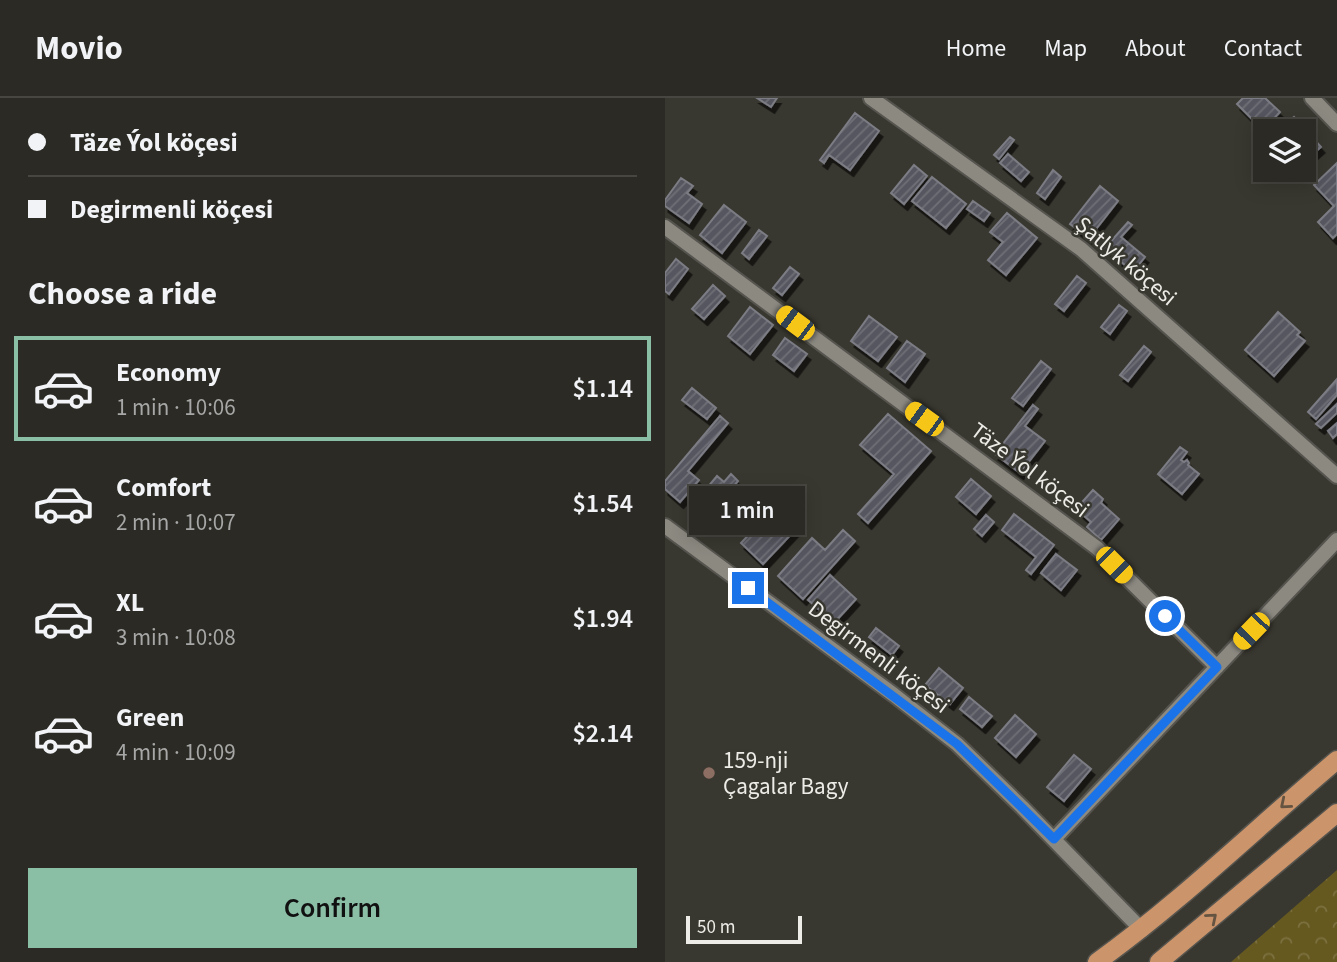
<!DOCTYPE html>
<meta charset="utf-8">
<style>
:root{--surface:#2b2a24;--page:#373631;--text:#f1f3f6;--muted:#a6a7a6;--line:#474641;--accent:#8abfa5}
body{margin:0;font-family:"Source Sans 3",sans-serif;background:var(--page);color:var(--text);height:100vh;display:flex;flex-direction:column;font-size:26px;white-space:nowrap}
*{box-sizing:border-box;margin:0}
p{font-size:23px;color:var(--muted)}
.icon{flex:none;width:38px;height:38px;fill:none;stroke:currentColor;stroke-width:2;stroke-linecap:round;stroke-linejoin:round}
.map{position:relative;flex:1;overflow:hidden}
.details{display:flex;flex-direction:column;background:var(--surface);width:665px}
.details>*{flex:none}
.banner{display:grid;align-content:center;height:154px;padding:0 28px;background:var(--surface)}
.tools{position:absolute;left:588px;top:21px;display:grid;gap:14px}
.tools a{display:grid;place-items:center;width:63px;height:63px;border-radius:0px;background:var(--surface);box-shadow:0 4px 18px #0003,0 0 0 2px var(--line);font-size:35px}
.scale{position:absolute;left:21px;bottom:18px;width:116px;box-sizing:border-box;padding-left:7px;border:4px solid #edece7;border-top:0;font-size:19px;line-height:24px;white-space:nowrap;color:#edece7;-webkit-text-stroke:5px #393830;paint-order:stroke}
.end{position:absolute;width:32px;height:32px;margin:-16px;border:9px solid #1a73e8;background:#fff;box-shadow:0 0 0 4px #fff}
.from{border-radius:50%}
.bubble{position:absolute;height:49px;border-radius:0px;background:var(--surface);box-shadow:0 4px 18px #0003,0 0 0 2px var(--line);font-size:23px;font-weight:600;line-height:49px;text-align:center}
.car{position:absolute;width:21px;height:42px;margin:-21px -10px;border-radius:9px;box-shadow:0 0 5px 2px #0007;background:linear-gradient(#f5c518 24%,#345 0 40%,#f5c518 0 76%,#345 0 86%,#f5c518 0)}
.banner b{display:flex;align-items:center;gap:24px;height:66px;font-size:26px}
.banner b+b{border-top:2px solid var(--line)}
.banner i{width:18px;height:18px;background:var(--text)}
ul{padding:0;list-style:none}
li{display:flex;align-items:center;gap:21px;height:105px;margin:0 14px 10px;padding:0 14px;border:4px solid transparent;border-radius:0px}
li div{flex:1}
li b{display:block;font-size:26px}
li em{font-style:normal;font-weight:600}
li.current{border-color:var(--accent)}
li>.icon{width:63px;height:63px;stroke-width:1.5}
h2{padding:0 28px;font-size:32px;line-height:84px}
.cta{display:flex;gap:14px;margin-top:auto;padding:14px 28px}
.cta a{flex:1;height:80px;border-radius:0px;background:var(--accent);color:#111;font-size:28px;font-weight:600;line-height:80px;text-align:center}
header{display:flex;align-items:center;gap:42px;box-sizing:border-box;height:98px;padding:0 35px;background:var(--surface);border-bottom:2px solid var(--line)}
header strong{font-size:33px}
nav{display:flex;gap:38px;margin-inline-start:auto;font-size:24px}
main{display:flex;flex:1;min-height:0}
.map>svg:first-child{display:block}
.forest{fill:url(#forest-crowns)}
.building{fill:url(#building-hatch);stroke:#7c7c85;stroke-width:2;filter:url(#shadow)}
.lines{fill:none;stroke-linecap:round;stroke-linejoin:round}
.minor-casing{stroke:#56544e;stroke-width:18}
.primary-casing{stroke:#56544e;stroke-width:21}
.minor{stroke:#8b8980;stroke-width:14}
.primary{stroke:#cb946a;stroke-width:18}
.oneway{stroke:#655441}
.route{stroke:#1a73e8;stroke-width:9}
.education-dot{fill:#8d6e63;stroke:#393830;stroke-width:2.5}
.labels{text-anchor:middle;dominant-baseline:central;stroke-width:5;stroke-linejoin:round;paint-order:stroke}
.street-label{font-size:23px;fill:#edece7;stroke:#393830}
.poi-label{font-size:23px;fill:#edece7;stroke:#393830;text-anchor:start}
</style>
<header>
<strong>Movio</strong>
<nav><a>Home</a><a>Map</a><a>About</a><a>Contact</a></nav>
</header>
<main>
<section class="details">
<div class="banner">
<b><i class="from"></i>Täze Ýol köçesi</b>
<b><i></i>Degirmenli köçesi</b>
</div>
<h2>Choose a ride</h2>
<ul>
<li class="current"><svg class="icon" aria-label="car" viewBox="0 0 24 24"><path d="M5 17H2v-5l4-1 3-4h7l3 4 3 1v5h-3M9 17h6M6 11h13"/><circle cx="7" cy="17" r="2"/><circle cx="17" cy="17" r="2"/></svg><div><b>Economy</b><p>1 min · 10:06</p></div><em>$1.14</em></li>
<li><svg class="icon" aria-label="car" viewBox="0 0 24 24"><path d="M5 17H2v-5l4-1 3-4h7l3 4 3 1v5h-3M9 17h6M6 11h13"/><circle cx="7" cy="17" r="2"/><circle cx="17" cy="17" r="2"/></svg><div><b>Comfort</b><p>2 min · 10:07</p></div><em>$1.54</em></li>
<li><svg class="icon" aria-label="car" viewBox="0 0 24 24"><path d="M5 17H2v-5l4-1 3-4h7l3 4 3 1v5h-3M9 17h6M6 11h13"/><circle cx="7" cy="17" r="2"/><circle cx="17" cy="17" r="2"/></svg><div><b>XL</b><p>3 min · 10:08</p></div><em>$1.94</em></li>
<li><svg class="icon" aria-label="car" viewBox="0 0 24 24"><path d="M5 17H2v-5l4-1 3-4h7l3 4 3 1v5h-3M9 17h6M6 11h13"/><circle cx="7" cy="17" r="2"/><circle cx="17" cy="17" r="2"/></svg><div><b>Green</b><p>4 min · 10:09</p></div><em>$2.14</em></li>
</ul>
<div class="cta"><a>Confirm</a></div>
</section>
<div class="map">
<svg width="672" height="864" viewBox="0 0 672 864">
<defs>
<pattern id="forest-crowns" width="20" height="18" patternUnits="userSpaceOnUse" patternTransform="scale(1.75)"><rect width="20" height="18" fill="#665920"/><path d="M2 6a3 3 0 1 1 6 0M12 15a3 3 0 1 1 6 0" fill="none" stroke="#7c7140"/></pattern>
<pattern id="building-hatch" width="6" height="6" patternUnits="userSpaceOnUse" patternTransform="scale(1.75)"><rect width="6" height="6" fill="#575760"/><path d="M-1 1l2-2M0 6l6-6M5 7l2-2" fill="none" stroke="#6f6f77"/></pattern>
<filter id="shadow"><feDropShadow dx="3.5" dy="6" stdDeviation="0" flood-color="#0009"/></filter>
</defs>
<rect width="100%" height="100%" fill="#393830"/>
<path class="forest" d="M672 772V864H566Z"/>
<path class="building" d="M92 0H112L106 9Z
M578 0H600L615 14 598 32 572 6Z
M190 15 214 33 185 72 164 57 159 65 155 62Z
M629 19 656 49 639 64V33H613Z
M345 39 349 42 334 61 329 57Z
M343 56 364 74 356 83 335 65Z
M672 65V136L668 140 653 124 669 108 649 87Z
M249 67 262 78 239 106 226 95Z
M388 72 396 79 380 101 372 95Z
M267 79 301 106 281 130 247 103Z
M16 80 28 88 22 95 37 106 24 125 0 108V102Z
M435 88 453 103 424 140 405 126Z
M308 103 325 115 319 123 302 111Z
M59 107 81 124 57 155 35 137Z
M342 115 372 140 341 177 323 162 338 144 325 134Z
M463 124 467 127 456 139 480 159 468 174 440 150Z
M94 132 102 138 84 161 77 155Z
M11 161 23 171 4 196 0 193V175Z
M125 169 134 176 117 197 108 190Z
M412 178 421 185 399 213 390 206Z
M48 187 60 198 39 221 27 211Z
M454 207 462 213 445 236 436 229Z
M85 209 108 227 85 256 63 238Z
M613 214 635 234 632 237 640 243 609 278 580 252Z
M204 218 232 239 213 263 186 243Z
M120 240 142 256 129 273 108 257Z
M242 243 260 256 240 284 222 270Z
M479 248 486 254 463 283 455 277Z
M376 263 386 271 358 308 347 300Z
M672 281V297L651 321 643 314Z
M27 290 51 310 42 321 17 302Z
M672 306V315L656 330 651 326Z
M368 307 373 311 360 328 380 343 355 375 330 356Z
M223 316 266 353 203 425 193 416 229 376 195 347Z
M55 318 63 325 23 373 34 382 15 404 0 391V383Z
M672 325V336L668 340 663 333Z
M515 349 522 354 516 362 519 364 522 362 524 365 523 367 534 376 517 396 493 376Z
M66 376 73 383 43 419 36 414 45 404 36 397 52 378 59 384Z
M306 381 326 398 311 416 291 399Z
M428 392 438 401 436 405 454 421 436 442 422 429 426 424 411 411Z
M112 407 134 428 98 466 76 445Z
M349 416 389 447 366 476 361 472 371 459 337 432Z
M321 417 329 424 317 438 309 431Z
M178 432 190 443 138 501 113 478 147 440 160 452Z
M391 456 412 472 396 492 376 475Z
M165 477 191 501 169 525 143 502Z
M211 530 234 548 227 557 204 539Z
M274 570 298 590 285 606 260 587Z
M304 599 327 618 317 629 295 611Z
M350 617 371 636 351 659 330 640Z
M409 657 426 671 399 703 382 689Z"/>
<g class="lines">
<defs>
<path id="minor" d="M206 0 416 151 672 378
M647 0 672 26
M0 129 432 450 552 569
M0 428 229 597 292 646 357 709 477 832
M389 741 672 442"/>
<path id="primary" d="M432 864C517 803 592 729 672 662
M494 864 672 715"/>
</defs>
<use href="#minor" class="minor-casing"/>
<use href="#primary" class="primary-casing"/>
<use href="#minor" class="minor"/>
<use href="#primary" class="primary"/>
</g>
<defs><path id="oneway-chevron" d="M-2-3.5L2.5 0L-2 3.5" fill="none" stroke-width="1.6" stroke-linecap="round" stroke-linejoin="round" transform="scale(1.75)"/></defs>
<g class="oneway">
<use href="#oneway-chevron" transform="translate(620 706) rotate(140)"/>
<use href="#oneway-chevron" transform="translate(547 820) rotate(-40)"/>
</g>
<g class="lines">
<path class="route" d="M83 490 292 646 389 741 552 569 500 518"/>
</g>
<circle class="education-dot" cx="44" cy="675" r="7"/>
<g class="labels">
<g class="street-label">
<text transform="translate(461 163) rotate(40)">Şatlyk köçesi</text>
<text transform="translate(365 372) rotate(37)">Täze Ýol köçesi</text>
<text transform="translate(214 559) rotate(37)">Degirmenli köçesi</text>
</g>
<g class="poi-label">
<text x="58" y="662">159-nji<tspan x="58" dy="26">Çagalar Bagy</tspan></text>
</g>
</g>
</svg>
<div class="tools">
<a><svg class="icon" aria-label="layers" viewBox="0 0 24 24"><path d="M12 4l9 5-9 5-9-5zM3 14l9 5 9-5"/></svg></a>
</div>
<div class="scale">50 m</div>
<i class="end from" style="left:500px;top:518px"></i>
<i class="end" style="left:83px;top:490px"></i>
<div class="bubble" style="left:24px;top:388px;width:116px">1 min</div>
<i class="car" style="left:130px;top:225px;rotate:307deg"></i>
<i class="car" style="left:259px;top:321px;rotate:306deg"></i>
<i class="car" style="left:449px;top:467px;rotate:135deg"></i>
<i class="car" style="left:586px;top:533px;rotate:224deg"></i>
</div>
</main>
